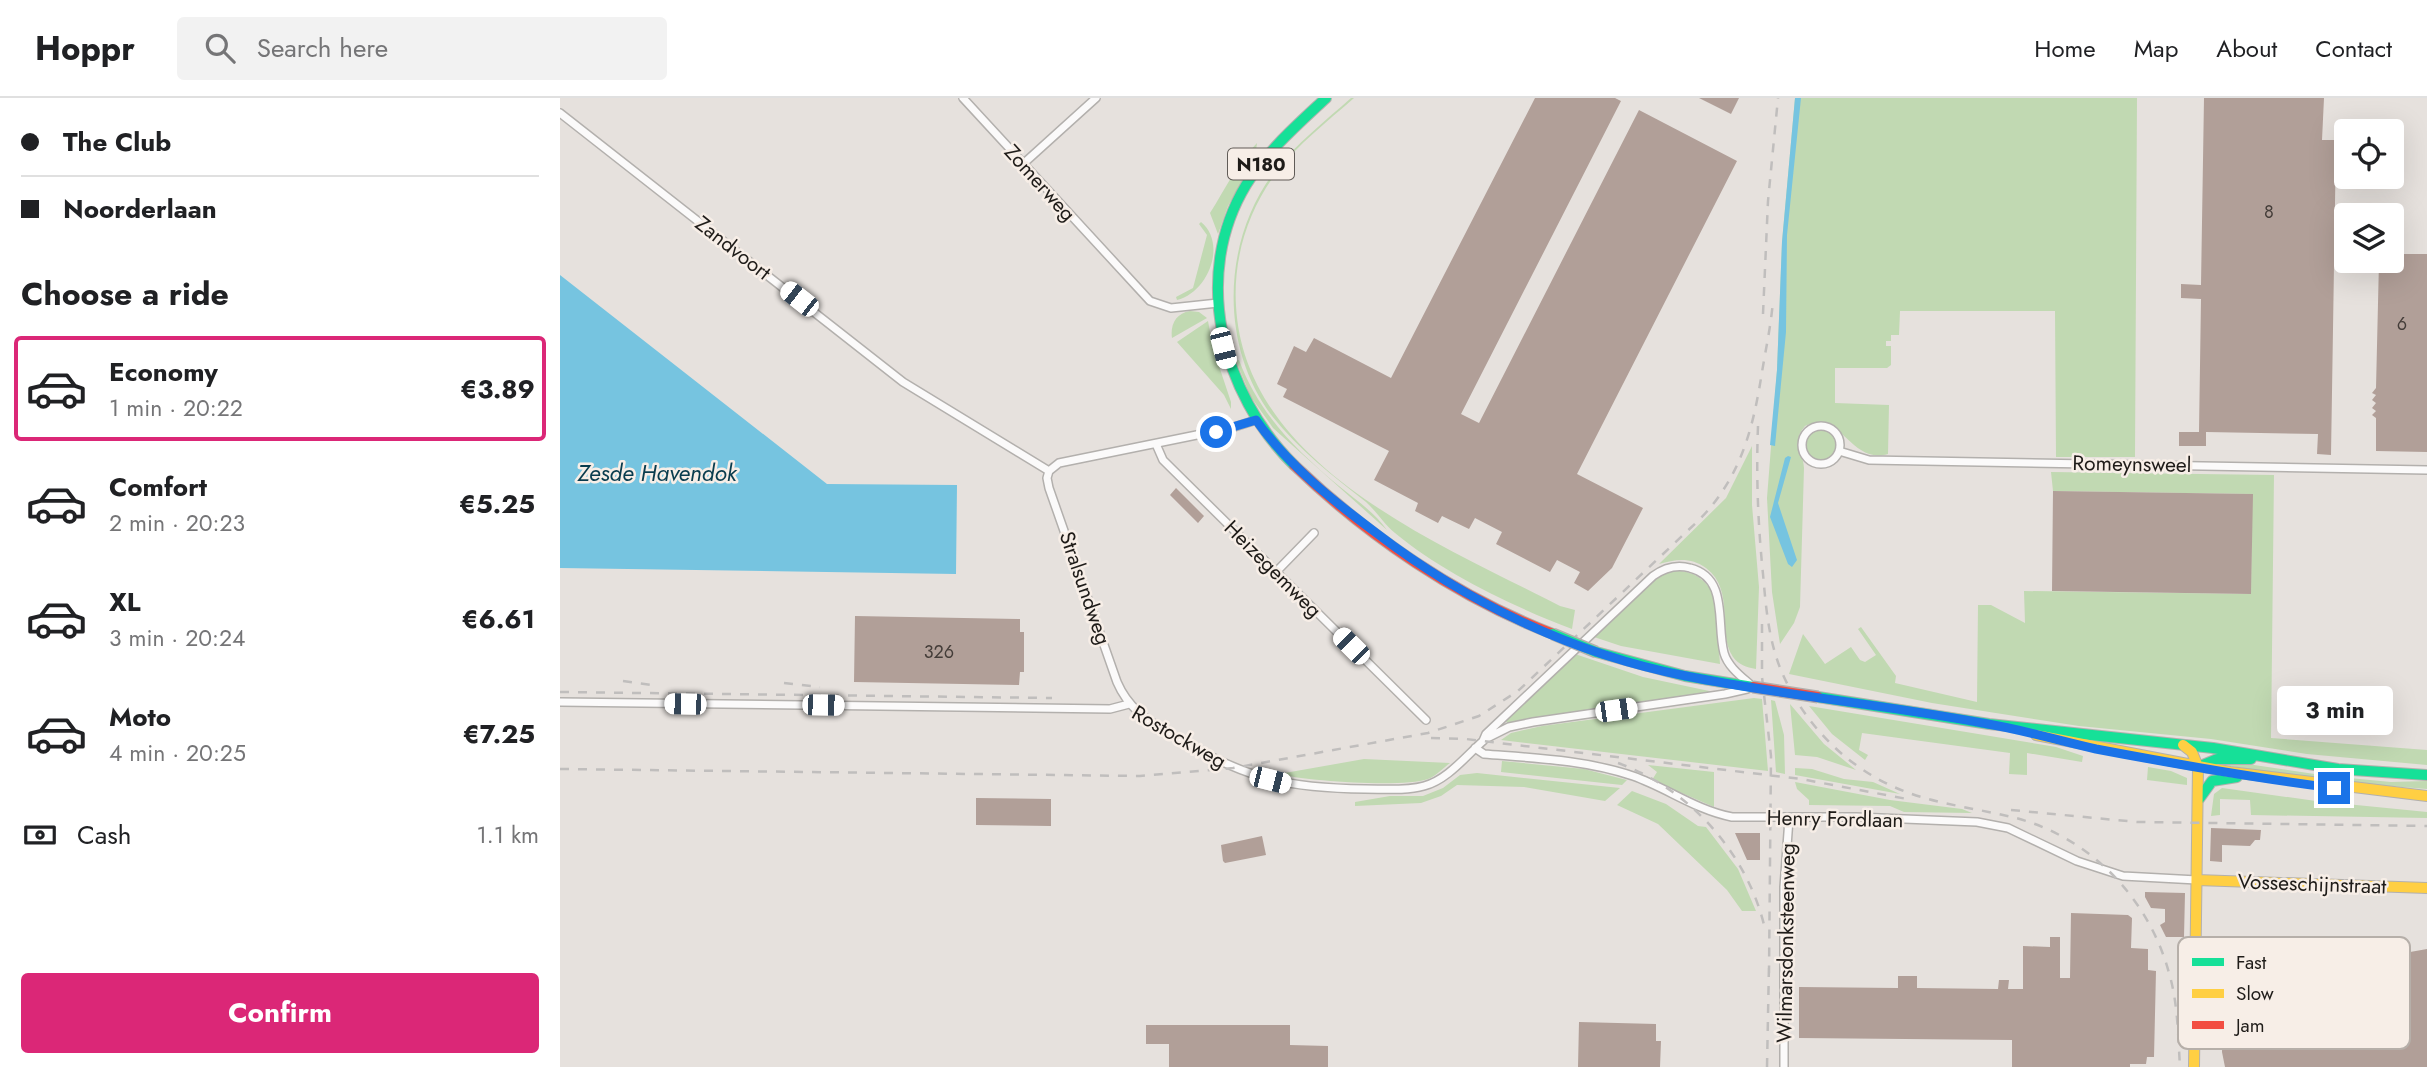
<!DOCTYPE html>
<meta charset="utf-8">
<style>
:root{--surface:#fff;--page:#f2f2f2;--text:#202124;--muted:#757577;--line:#e0e0e0;--accent:#db2777}
body{margin:0;font-family:Jost,sans-serif;background:var(--page);color:var(--text);height:100vh;display:flex;flex-direction:column;font-size:26px;white-space:nowrap}
*{box-sizing:border-box;margin:0}
p{font-size:23px;color:var(--muted)}
.icon{flex:none;width:38px;height:38px;fill:none;stroke:currentColor;stroke-width:2;stroke-linecap:round;stroke-linejoin:round}
.map{position:relative;flex:1;overflow:hidden}
.drawer{display:flex;flex-direction:column;background:var(--surface);width:560px}
.drawer>*{flex:none}
.hud{display:grid;align-content:center;height:154px;padding:0 21px;background:var(--surface)}
.buttons{position:absolute;left:1774px;top:21px;display:grid;gap:14px}
.buttons a{display:grid;place-items:center;width:70px;height:70px;border-radius:7px;background:var(--surface);box-shadow:0 7px 28px #0002;font-size:35px}
.end{position:absolute;width:32px;height:32px;margin:-16px;border:9px solid #1a73e8;background:#fff;box-shadow:0 0 0 4px #fff}
.from{border-radius:50%}
.bubble{position:absolute;height:49px;border-radius:7px;background:var(--surface);box-shadow:0 7px 28px #0002;font-size:23px;font-weight:700;line-height:49px;text-align:center}
.car{position:absolute;width:21px;height:42px;margin:-21px -10px;border-radius:9px;box-shadow:0 0 5px 2px #0007;background:linear-gradient(#fff 24%,#345 0 40%,#fff 0 76%,#345 0 86%,#fff 0)}
.hud b{display:flex;align-items:center;gap:24px;height:66px;font-size:26px}
.hud b+b{border-top:2px solid var(--line)}
.hud i{width:18px;height:18px;background:var(--text)}
ul{padding:0;list-style:none}
li{display:flex;align-items:center;gap:21px;height:105px;margin:0 14px 10px;padding:0 7px;border:4px solid transparent;border-radius:7px}
li div{flex:1}
li b{display:block;font-size:26px}
li em{font-style:normal;font-weight:700}
li.active{border-color:var(--accent)}
li>.icon{width:63px;height:63px;stroke-width:1.5}
h2{padding:0 21px;font-size:32px;line-height:84px}
.pay{display:flex;align-items:center;gap:18px;height:77px;padding:0 21px;font-size:26px}
.pay p{margin-inline-start:auto}
.action{display:flex;gap:14px;margin-top:auto;padding:14px 21px}
.action a{flex:1;height:80px;border-radius:7px;background:var(--accent);color:#fff;font-size:28px;font-weight:700;line-height:80px;text-align:center}
header{display:flex;align-items:center;gap:42px;box-sizing:border-box;height:98px;padding:0 35px;background:var(--surface);border-bottom:2px solid var(--line)}
header strong{font-size:33px}
nav{display:flex;gap:38px;margin-inline-start:auto;font-size:24px}
.search{width:490px;height:63px;background:var(--page);display:flex;align-items:center;gap:18px;box-sizing:border-box;padding:0 24px;border-radius:7px;color:var(--muted);font-size:26px}
main{display:flex;flex:1;min-height:0}
.map>svg:first-child{display:block}
.green{fill:#c1d9b2}
.water{fill:#76c4e0}
.building{fill:#b19f98}
.lines{fill:none;stroke-linecap:round;stroke-linejoin:round}
.street-casing{stroke:#b3b0ad;stroke-width:10}
.fast-casing{stroke:#b3b0ad;stroke-width:12}
.slow-casing{stroke:#b3b0ad;stroke-width:12}
.jam-casing{stroke:#b3b0ad;stroke-width:12}
.street{stroke:#fbfafa;stroke-width:7}
.fast{stroke:#16e098;stroke-width:10}
.slow{stroke:#ffcf43;stroke-width:10}
.jam{stroke:#f24e42;stroke-width:10}
.rail{stroke:#c0bebd;stroke-width:2.5;stroke-dasharray:9 9;stroke-linecap:butt}
.fast-bridge-casing{stroke:#b3b0ad;stroke-width:13;stroke-linecap:butt}
.jam-bridge-casing{stroke:#b3b0ad;stroke-width:13;stroke-linecap:butt}
.fast-bridge{stroke:#16e098;stroke-width:10}
.jam-bridge{stroke:#f24e42;stroke-width:10}
.route{stroke:#1a73e8;stroke-width:9}
.labels{text-anchor:middle;dominant-baseline:central;stroke-width:5;stroke-linejoin:round;paint-order:stroke}
.number-label{font-size:18px;fill:#443d39}
.shield{fill:#f7eee7;stroke:#605b57;stroke-width:2}
.shield-label{font-size:19px;font-weight:bold;fill:#1f1c19}
.street-label{font-size:21px;fill:#1f1c19;stroke:#f7eee7}
.water-label{font-size:23px;font-style:italic;fill:#093c4e;stroke:#f7eee7}
.key{fill:#f7eee7;stroke:#b6afa9;stroke-width:2}
.key-label{font-size:19px;fill:#1f1c19}
</style>
<header>
<strong>Hoppr</strong>
<div class="search"><svg class="icon" aria-label="search" viewBox="0 0 24 24"><circle cx="10" cy="10" r="6"/><path d="M15 15l6 6"/></svg>Search here</div>
<nav><a>Home</a><a>Map</a><a>About</a><a>Contact</a></nav>
</header>
<main>
<section class="drawer">
<div class="hud">
<b><i class="from"></i>The Club</b>
<b><i></i>Noorderlaan</b>
</div>
<h2>Choose a ride</h2>
<ul>
<li class="active"><svg class="icon" aria-label="car" viewBox="0 0 24 24"><path d="M5 17H2v-5l4-1 3-4h7l3 4 3 1v5h-3M9 17h6M6 11h13"/><circle cx="7" cy="17" r="2"/><circle cx="17" cy="17" r="2"/></svg><div><b>Economy</b><p>1 min · 20:22</p></div><em>€3.89</em></li>
<li><svg class="icon" aria-label="car" viewBox="0 0 24 24"><path d="M5 17H2v-5l4-1 3-4h7l3 4 3 1v5h-3M9 17h6M6 11h13"/><circle cx="7" cy="17" r="2"/><circle cx="17" cy="17" r="2"/></svg><div><b>Comfort</b><p>2 min · 20:23</p></div><em>€5.25</em></li>
<li><svg class="icon" aria-label="car" viewBox="0 0 24 24"><path d="M5 17H2v-5l4-1 3-4h7l3 4 3 1v5h-3M9 17h6M6 11h13"/><circle cx="7" cy="17" r="2"/><circle cx="17" cy="17" r="2"/></svg><div><b>XL</b><p>3 min · 20:24</p></div><em>€6.61</em></li>
<li><svg class="icon" aria-label="car" viewBox="0 0 24 24"><path d="M5 17H2v-5l4-1 3-4h7l3 4 3 1v5h-3M9 17h6M6 11h13"/><circle cx="7" cy="17" r="2"/><circle cx="17" cy="17" r="2"/></svg><div><b>Moto</b><p>4 min · 20:25</p></div><em>€7.25</em></li>
</ul>
<div class="pay"><svg class="icon" aria-label="cash" viewBox="0 0 24 24"><path d="M3 7h18v10H3z"/><circle cx="12" cy="12" r="2"/></svg>Cash<p>1.1 km</p></div>
<div class="action"><a>Confirm</a></div>
</section>
<div class="map">
<svg width="1867" height="969" viewBox="0 0 1867 969">
<rect width="100%" height="100%" fill="#e6e1dd"/>
<path class="green" d="M791 0H794C768 23 738 46 717 74 688 112 673 160 676 208 685 368 878 445 1000 508L1015 512 1012 531C954 509 883 475 835 435 824 426 817 414 806 404 772 377 739 352 712 318 659 248 662 143 714 74 736 46 765 23 791 0Z
M1235 0H1577L1575 359H1496L1495 213H1340L1339 237H1331V243H1326V248H1331V267L1327 270H1275V305L1329 307 1328 356C1290 367 1283 312 1245 328 1231 344 1243 353 1244 370L1240 509 1234 525 1220 546 1212 494 1207 400 1217 272 1222 144Z
M697 45 695 60 668 108 658 136 650 115C666 90 677 65 697 45Z
M641 124C667 145 649 194 617 202L616 199 633 190 647 137 639 126Z
M630 213 639 214 647 220 612 240C610 227 616 215 630 213Z
M648 223 653 250 671 304V311L664 297 617 244Z
M679 262C699 316 736 352 779 388 796 402 814 414 827 432L713 330 691 299 676 263Z
M1246 347a15 15 0 1 1 30 0a15 15 0 1 1-30 0Z
M1192 348V407L1199 489 1196 571C1186 569 1179 567 1173 559 1156 533 1176 493 1146 470 1131 459 1116 461 1099 466L1166 400Z
M1491 374 1714 377 1711 640 1867 652V667L1747 656 1651 641 1519 628 1372 605 1229 576 1243 536 1265 566 1291 549 1300 562 1305 564 1316 557 1298 531 1301 529 1336 578 1335 585 1417 604 1418 507H1431L1465 525 1464 493 1691 496 1692 396 1493 393Z
M1110 473C1131 471 1146 480 1155 499L1160 566 1061 548 1034 539 1094 482Z
M1015 556 1083 579 1154 594 966 621 948 626 946 623Z
M1194 600 1202 601 1208 673 941 642 951 635 982 628Z
M1211 602 1215 603 1224 637 1225 676 1216 674Z
M1230 606 1264 646 1296 672 1257 659 1235 657Z
M1249 608 1496 649 1523 658 1522 664 1467 655V677L1449 676 1450 655 1302 635 1299 652 1308 657 1305 662 1272 636Z
M804 661 890 665C883 670 876 678 868 681 843 690 745 683 719 676Z
M942 663 1024 671 1067 682 1062 687 941 674Z
M1667 663 1768 678 1831 684 1867 683V691L1767 683 1664 667Z
M1088 667 1154 674V709L1092 682 1097 674Z
M1588 669 1611 673 1627 680V687L1587 682Z
M1235 670 1252 671 1284 681 1313 684 1340 696 1235 677Z
M917 675 1060 690 1045 703 964 689 897 687 881 698 861 705 795 708V704L830 698H863L883 690 900 677Z
M1235 684 1330 702 1402 711 1412 715 1344 714 1330 708 1249 707V702L1237 691Z
M1662 690 1756 703 1867 714V720L1691 717 1690 702 1660 701V717L1651 718 1654 696Z
M1072 693 1106 706 1138 728 1146 729 1178 771 1196 813H1182L1167 792 1098 726 1057 707Z"/>
<path class="water" d="M1235 0H1241L1227 137 1226 234 1215 348 1210 347 1217 272 1222 144Z
M0 177 267 386 397 387 396 476 0 470Z
M1228 358 1231 359 1218 405 1237 462 1232 469 1228 466 1210 419 1225 360Z"/>
<path class="building" d="M975 0H1055L1061 3 901 316 919 325 1079 12 1177 63 1017 376 1083 410 1052 470 1028 493 1014 485 1020 474 997 462 990 474 936 446 942 434 915 420 909 431 882 418 878 425 855 413 858 405 814 382 829 353 723 299 727 291 717 286 734 248 746 254 754 240 831 280Z
M1139 0H1179L1171 16Z
M1644 0H1764L1762 42H1776L1771 357 1757 356 1758 336 1646 334V348H1619V334H1639L1641 201 1621 200V186L1641 187Z
M1832 156H1867V354L1816 353V320L1812 317 1816 313 1812 310 1816 305 1812 302 1816 297 1812 295 1816 290 1819 163H1832Z
M616 390 644 418 638 425 610 397Z
M1493 393 1693 396 1691 496 1492 493Z
M295 518 460 521V534H464V574H460L459 587 294 584Z
M416 700 491 701V728L416 727Z
M1651 730 1701 732 1700 742H1695L1690 748 1662 747V764L1650 763Z
M1175 735H1200V762H1187Z
M702 738 706 757 665 765 663 763 661 747Z
M1585 794 1625 795 1624 839H1606L1600 827 1605 824V811L1591 810 1585 799Z
M1511 815 1568 817 1572 820 1571 850 1588 851V872L1596 873 1594 959H1587L1586 966H1570V969H1452V942L1239 940V889L1338 890V878H1357V890L1438 891 1439 882H1449L1448 891H1463V848L1490 849V839H1500V880H1510Z
M1818 838 1822 859 1867 851V969H1665L1662 954 1664 861Z
M1019 924 1096 926V943H1101L1100 969H1018Z
M586 927H730V947L768 948V969H609V946H586Z"/>
<g class="lines">
<defs>
<path id="street" d="M403 0 590 203 611 210 658 205
M0 15 343 284 489 373
M463 66 536 0
M1242 347a19 19 0 1 1 38 0a19 19 0 1 1-38 0Z
M596 346 603 362 866 622
M1279 353 1309 362 1867 372
M489 373 487 380 489 390 557 584C569 612 589 623 613 638 685 680 723 690 805 691 824 691 846 693 864 688 887 682 905 659 923 643L926 636 1093 478C1104 470 1116 466 1130 470 1169 480 1156 525 1164 555 1168 569 1182 579 1192 588
M489 373 499 365 671 330 696 322
M716 474 754 435
M0 604 550 611 569 606
M925 641 949 629 973 624 1165 596 1187 591
M915 650 924 656C973 660 1026 662 1073 678 1107 690 1136 712 1172 719H1296L1417 724 1448 730 1517 763 1563 778 1637 782
M1224 969V789L1229 721"/>
<path id="fast" d="M734 367C662 296 631 178 686 87 707 53 737 27 766 0
M1036 554 1125 578 1193 589
M1258 599 1429 626 1653 650 1778 671 1867 677
M1638 669 1657 661H1691
M1639 701 1652 683 1677 679"/>
<path id="slow" d="M1476 637 1670 674 1867 698
M1623 647 1632 654 1638 669 1634 969
M1637 782 1867 790"/>
<path id="jam" d="M734 367C808 438 897 499 993 536"/>
</defs>
<use href="#street" class="street-casing"/>
<use href="#fast" class="fast-casing"/>
<use href="#slow" class="slow-casing"/>
<use href="#jam" class="jam-casing"/>
<use href="#street" class="street"/>
<use href="#fast" class="fast"/>
<use href="#slow" class="slow"/>
<use href="#jam" class="jam"/>
<path class="rail" d="M1203 216 1208 103 1218 0
M1198 328C1196 378 1198 427 1203 476 1206 511 1209 547 1224 579 1246 627 1285 667 1334 689 1372 706 1416 710 1456 720 1531 740 1589 801 1609 875 1618 905 1618 938 1620 969
M1202 526V579L1211 658 1209 875
M63 583 91 587
M224 585 260 589
M0 594 492 600
M871 640 906 641 1241 681 1347 701
M1058 665C1130 691 1188 756 1205 831
M0 671 580 678 673 670 868 635 919 618 958 593 1139 422C1181 379 1193 331 1202 274 1206 250 1211 227 1213 203
M1451 712 1577 724 1867 728
M1207 969 1209 866"/>
<defs>
<path id="fast-bridge" d="M993 536 1036 554"/>
<path id="jam-bridge" d="M1193 589 1258 599"/>
</defs>
<use href="#fast-bridge" class="fast-bridge-casing"/>
<use href="#jam-bridge" class="jam-bridge-casing"/>
<use href="#fast-bridge" class="fast-bridge"/>
<use href="#jam-bridge" class="jam-bridge"/>
</g>
<g class="lines">
<path class="route" d="M656 334 696 322C727 366 772 402 815 434 906 504 1013 556 1126 578 1226 598 1328 607 1428 626 1464 632 1500 643 1536 651 1615 666 1694 680 1774 690"/>
</g>
<g class="labels">
<g class="number-label">
<text x="1709" y="114">8</text>
<text x="1842" y="226">6</text>
<text x="379" y="554">326</text>
</g>
<rect class="shield" x="668" y="50.5" width="66" height="31" rx="5"/>
<g class="shield-label">
<text x="701" y="66">N180</text>
</g>
<g class="street-label">
<text transform="translate(480 85) rotate(48)">Zomerweg</text>
<text transform="translate(173 150) rotate(38)">Zandvoort</text>
<text transform="translate(1572 366) rotate(1)">Romeynsweel</text>
<text transform="translate(713 471) rotate(45)">Heizegemweg</text>
<text transform="translate(525 490) rotate(71)">Stralsundweg</text>
<text transform="translate(619 639) rotate(30)">Rostockweg</text>
<text transform="translate(1275 721) rotate(1)">Henry Fordlaan</text>
<text transform="translate(1752 786) rotate(2)">Vosseschijnstraat</text>
<text transform="translate(1226 845) rotate(-89)">Wilmarsdonksteenweg</text>
</g>
<g class="water-label">
<text x="97" y="375">Zesde Havendok</text>
</g>
</g>
<rect x="1618" y="839" width="232" height="112" rx="10" class="key"/>
<rect x="1632" y="860" width="32" height="8" fill="#16e098"/>
<rect x="1632" y="891" width="32" height="9" fill="#ffcf43"/>
<rect x="1632" y="923" width="32" height="8" fill="#f24e42"/>
<g class="key-label">
<text x="1676" y="871">Fast</text>
<text x="1676" y="902">Slow</text>
<text x="1676" y="934">Jam</text>
</g>
</svg>
<div class="buttons">
<a><svg class="icon" aria-label="locate" viewBox="0 0 24 24"><circle cx="12" cy="12" r="6"/><path d="M12 2v4M12 18v4M2 12h4M18 12h4"/></svg></a>
<a><svg class="icon" aria-label="layers" viewBox="0 0 24 24"><path d="M12 4l9 5-9 5-9-5zM3 14l9 5 9-5"/></svg></a>
</div>
<i class="end from" style="left:656px;top:334px"></i>
<i class="end" style="left:1774px;top:690px"></i>
<div class="bubble" style="left:1717px;top:588px;width:116px">3 min</div>
<i class="car" style="left:239px;top:201px;rotate:308deg"></i>
<i class="car" style="left:663px;top:250px;rotate:166deg"></i>
<i class="car" style="left:791px;top:548px;rotate:315deg"></i>
<i class="car" style="left:125px;top:606px;rotate:271deg"></i>
<i class="car" style="left:263px;top:607px;rotate:91deg"></i>
<i class="car" style="left:1056px;top:612px;rotate:82deg"></i>
<i class="car" style="left:710px;top:682px;rotate:104deg"></i>
</div>
</main>
